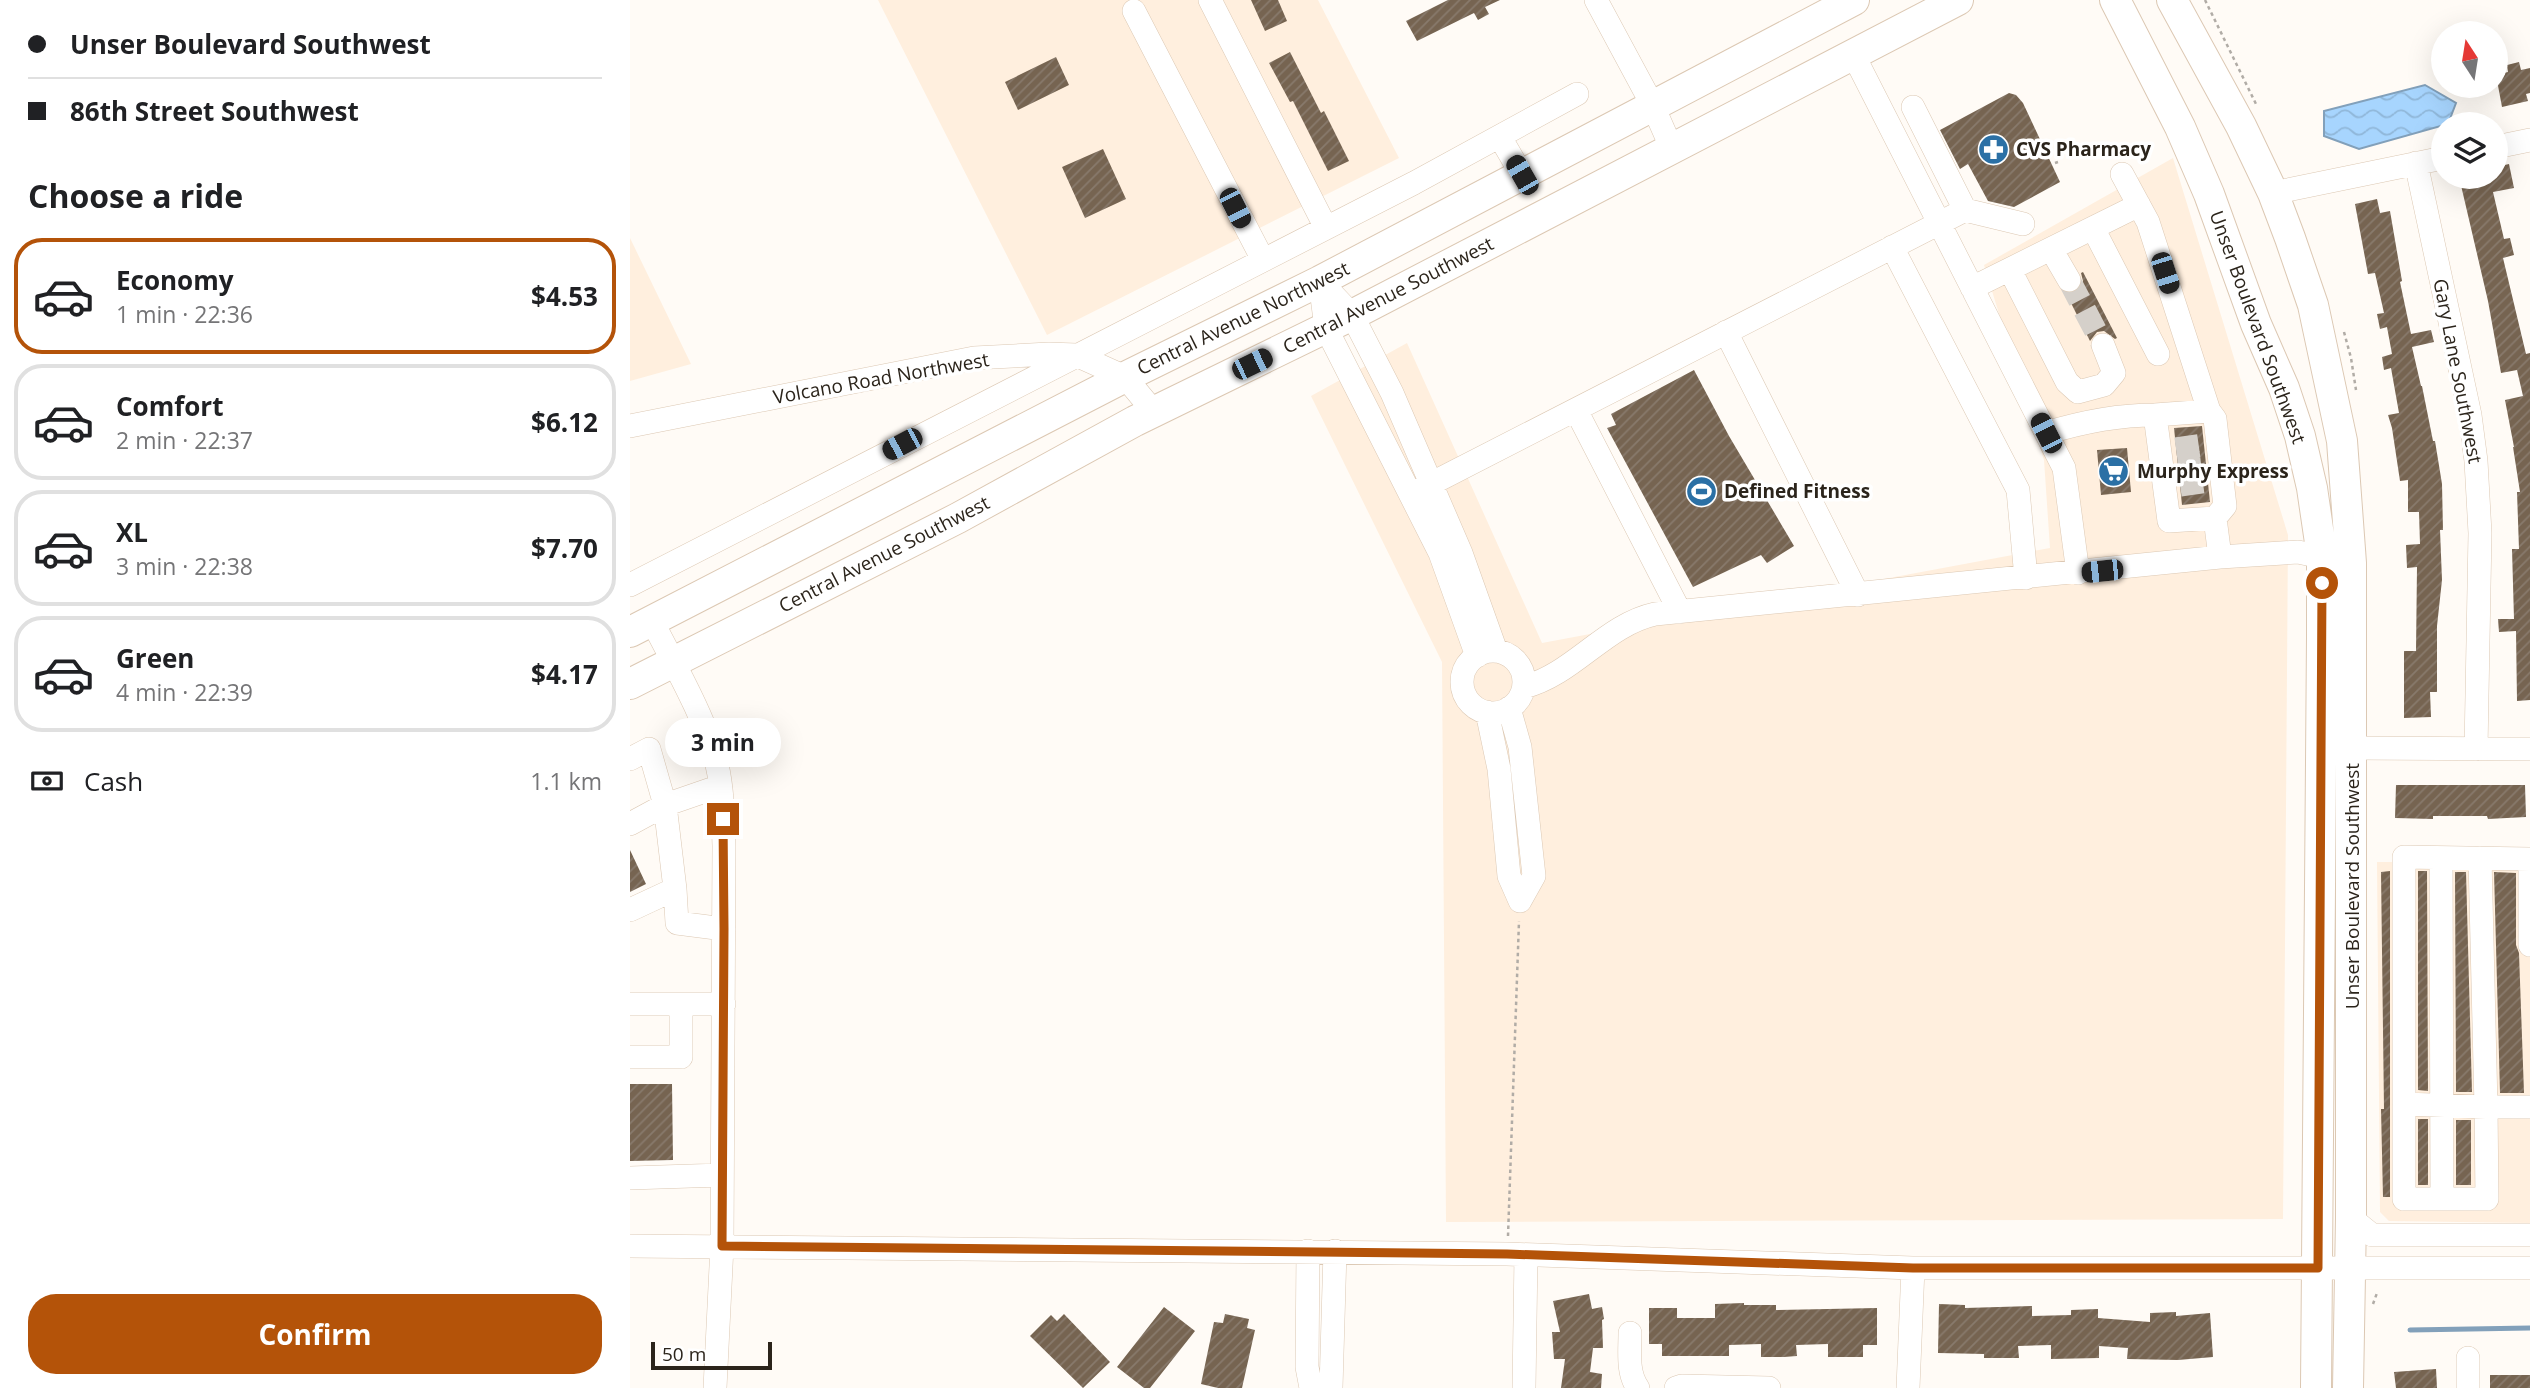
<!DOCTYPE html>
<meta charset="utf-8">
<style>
:root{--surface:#fff;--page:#f2f2f2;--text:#202124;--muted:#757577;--line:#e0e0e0;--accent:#b45309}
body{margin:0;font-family:"Open Sans",sans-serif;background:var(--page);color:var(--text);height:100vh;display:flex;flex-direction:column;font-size:26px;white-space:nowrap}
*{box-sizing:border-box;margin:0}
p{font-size:23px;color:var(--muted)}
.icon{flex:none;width:38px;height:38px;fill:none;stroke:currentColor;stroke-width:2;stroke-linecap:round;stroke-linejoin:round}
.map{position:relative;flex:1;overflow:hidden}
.sheet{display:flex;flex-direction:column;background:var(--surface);width:630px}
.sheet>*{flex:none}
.top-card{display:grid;align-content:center;height:154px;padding:0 28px;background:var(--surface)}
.needle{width:46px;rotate:348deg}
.tools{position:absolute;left:1801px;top:21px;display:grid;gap:14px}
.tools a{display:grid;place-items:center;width:77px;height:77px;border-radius:50%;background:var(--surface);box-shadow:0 7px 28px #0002;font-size:35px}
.scale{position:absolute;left:21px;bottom:18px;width:121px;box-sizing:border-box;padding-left:7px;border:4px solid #2b241b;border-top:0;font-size:19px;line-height:24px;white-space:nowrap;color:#2b241b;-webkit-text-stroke:5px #fff;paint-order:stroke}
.end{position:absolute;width:32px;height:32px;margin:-16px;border:9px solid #b45309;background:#fff;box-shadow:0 0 0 4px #fff}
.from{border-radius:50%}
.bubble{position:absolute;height:49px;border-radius:24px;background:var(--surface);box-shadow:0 7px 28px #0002;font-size:23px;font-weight:700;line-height:49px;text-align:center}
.car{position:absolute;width:21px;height:42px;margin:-21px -10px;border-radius:9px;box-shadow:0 0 5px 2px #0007;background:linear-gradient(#222 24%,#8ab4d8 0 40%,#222 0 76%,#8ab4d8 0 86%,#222 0)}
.top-card b{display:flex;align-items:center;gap:24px;height:66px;font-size:26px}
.top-card b+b{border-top:2px solid var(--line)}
.top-card i{width:18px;height:18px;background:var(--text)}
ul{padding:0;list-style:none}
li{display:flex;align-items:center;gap:21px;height:116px;margin:0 14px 10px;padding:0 14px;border:4px solid var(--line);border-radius:28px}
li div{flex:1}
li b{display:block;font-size:26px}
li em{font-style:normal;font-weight:700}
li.selected{border-color:var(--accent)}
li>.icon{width:63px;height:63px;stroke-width:1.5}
h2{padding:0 28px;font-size:32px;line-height:84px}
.pay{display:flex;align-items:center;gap:18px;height:77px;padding:0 28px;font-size:26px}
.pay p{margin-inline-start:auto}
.button{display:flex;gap:14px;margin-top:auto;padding:14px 28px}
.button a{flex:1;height:80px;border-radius:28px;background:var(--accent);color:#fff;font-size:28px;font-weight:700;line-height:80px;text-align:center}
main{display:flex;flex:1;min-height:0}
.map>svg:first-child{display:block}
.built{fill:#ffefde}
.water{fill:url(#water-waves);stroke:#82a0ba;stroke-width:2}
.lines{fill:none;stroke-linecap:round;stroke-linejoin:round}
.stream{stroke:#82a0ba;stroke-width:5}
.building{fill:url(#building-hatch)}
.minor-tunnel{stroke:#d5d0ca;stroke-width:23;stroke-dasharray:23 11;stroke-linecap:butt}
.minor-casing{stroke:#dcc8b3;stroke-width:24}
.major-casing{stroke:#dcc8b3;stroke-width:32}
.path{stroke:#b1aca6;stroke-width:2.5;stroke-dasharray:3.5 3.5;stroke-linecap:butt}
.minor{stroke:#fff;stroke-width:23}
.major{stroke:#fff;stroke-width:30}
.route{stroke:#b45309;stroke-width:9}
.labels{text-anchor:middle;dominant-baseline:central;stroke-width:7;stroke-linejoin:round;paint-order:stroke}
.poi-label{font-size:19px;font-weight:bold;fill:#2b241b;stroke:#fff;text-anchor:start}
.street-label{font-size:19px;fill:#2b241b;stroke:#fff}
</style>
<main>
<section class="sheet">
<div class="top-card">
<b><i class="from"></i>Unser Boulevard Southwest</b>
<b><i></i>86th Street Southwest</b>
</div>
<h2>Choose a ride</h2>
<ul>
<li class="selected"><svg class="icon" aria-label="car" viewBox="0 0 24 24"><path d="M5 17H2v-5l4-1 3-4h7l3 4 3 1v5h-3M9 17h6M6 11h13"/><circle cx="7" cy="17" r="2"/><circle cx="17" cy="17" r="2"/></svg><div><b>Economy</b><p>1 min · 22:36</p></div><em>$4.53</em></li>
<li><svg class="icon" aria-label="car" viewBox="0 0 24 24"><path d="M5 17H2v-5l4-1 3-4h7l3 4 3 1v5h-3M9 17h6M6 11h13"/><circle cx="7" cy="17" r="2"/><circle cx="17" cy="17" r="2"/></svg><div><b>Comfort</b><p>2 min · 22:37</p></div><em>$6.12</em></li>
<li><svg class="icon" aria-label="car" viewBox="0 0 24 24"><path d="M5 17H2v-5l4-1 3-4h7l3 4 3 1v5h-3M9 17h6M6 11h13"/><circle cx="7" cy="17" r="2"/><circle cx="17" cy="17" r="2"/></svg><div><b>XL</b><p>3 min · 22:38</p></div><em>$7.70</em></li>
<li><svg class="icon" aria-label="car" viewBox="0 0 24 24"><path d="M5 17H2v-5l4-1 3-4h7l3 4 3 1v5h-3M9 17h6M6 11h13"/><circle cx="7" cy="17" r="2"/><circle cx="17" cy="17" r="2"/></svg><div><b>Green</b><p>4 min · 22:39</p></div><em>$4.17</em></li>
</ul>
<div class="pay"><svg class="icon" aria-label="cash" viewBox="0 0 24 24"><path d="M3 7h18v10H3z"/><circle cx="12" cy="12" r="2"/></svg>Cash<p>1.1 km</p></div>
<div class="button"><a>Confirm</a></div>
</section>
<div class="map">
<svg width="1900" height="1388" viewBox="0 0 1900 1388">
<defs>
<pattern id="water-waves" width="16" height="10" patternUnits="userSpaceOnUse" patternTransform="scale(1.75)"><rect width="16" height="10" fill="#a7d5fe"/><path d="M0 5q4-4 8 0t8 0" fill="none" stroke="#90b7d9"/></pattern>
<pattern id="building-hatch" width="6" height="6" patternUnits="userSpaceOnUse" patternTransform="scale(1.75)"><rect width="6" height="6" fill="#766451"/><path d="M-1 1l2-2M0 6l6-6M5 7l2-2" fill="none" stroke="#887a6c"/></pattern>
</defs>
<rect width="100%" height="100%" fill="#fffbf6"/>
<path class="built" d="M248 0H688L769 158 417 335Z
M1543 158 1658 535 1653 1219 816 1222 812 662 681 396 777 343 912 643 1420 548 1414 460 1354 265Z
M0 238 61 364 0 381Z
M1747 862H1900V1223L1759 1221 1750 1212Z"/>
<path class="water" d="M1795 85 1826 103 1818 124 1729 149 1694 136V111Z"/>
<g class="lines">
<path class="stream" d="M1780 1330 1900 1328"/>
</g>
<path class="building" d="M621 0H648L657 21 635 31Z
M818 0H870L855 7 859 14 848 20 844 13 787 41 776 21Z
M660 52 691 113 694 111 719 161 698 171 663 101 660 102 639 63Z
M426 57 439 85 388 110 375 82Z
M1889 62 1891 70 1900 68V93L1896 94 1898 101 1872 107 1866 75 1878 72 1877 65Z
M1379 93 1386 95 1393 103 1430 182 1384 207 1358 201 1338 164 1330 169 1310 130Z
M473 149 496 199 455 218 432 167Z
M1879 164 1884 188 1863 192 1874 239 1880 238 1884 255 1873 258 1896 354 1900 353V700L1887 701 1886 631 1869 632 1868 619H1884L1882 549H1889L1887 492H1890L1883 447H1884L1875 400 1893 396 1887 370 1871 373 1858 301 1830 181 1849 177H1866V167Z
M1747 199 1750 213 1760 211 1772 281 1770 282 1781 334 1801 330 1804 342 1782 347 1791 386H1792L1803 441H1805L1812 484 1813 530H1810L1812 580 1807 626V692H1800L1801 717 1774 718V651H1786L1787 567 1777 568 1776 545 1790 544 1789 512H1778V480L1770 481 1762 428 1758 415 1769 413 1761 368 1754 370 1752 357 1762 354 1757 327 1750 329 1747 314 1754 313 1745 273 1738 274 1725 204Z
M1453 272 1487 338 1485 339 1474 331 1467 332 1460 341 1436 293 1445 292 1451 288 1453 281 1451 273Z
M1064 370 1099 436 1164 546 1137 563 1131 555 1063 587 977 428 986 425 981 414Z
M1572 426 1580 502 1552 505 1544 428Z
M1497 448 1501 492 1471 495 1467 450Z
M1766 785H1895L1896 817 1858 819 1857 816H1803V819L1765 818Z
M0 850 16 884 0 892Z
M1760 871V1197H1753L1751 1109H1754L1751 872Z
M1788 871H1797L1798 1091 1788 1090Z
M1825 872H1836L1842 1092H1826Z
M1864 872 1886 873V945L1889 953 1894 1093H1870Z
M0 1084H42L43 1160 0 1161Z
M1788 1119H1798V1185H1788Z
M1826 1120H1841V1185H1826Z
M959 1294 962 1309 972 1307 974 1319 972 1320 973 1348H963L960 1372 972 1374 971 1388H931L935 1359H924L922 1332H930L923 1301Z
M1114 1303V1305H1146V1310L1247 1308V1345H1233V1357H1198V1344L1166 1345 1167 1356 1154 1357H1131V1344L1099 1345V1356H1032V1344H1019V1308H1047V1318H1085V1304Z
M1309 1304 1335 1305V1308L1402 1306V1316L1441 1315V1310L1468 1309V1318L1520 1322V1313L1546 1312V1316L1580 1313 1583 1357 1548 1360 1497 1359 1498 1348 1469 1346V1358L1421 1359V1345L1388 1346 1389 1358H1354V1354L1308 1353Z
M534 1307 565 1331 520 1388H514L487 1367Z
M434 1314 480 1362 453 1388 400 1336 421 1315 427 1321Z
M595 1314 619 1319 617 1328 625 1330 612 1388H588L571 1384 584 1322 593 1323Z
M1806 1369 1807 1388H1766L1764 1372Z
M1860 1375H1900V1388H1860Z"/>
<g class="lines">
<path class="minor-tunnel" d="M1439 280 1473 345
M1546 449 1581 444
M1548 465 1583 461
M1550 485 1585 480"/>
<defs>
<path id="minor" d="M580 0 696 228
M966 0 1023 106 1041 147
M504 11 633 260
M1223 54 1434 468 1448 573
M1283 107 1335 210
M870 137 892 175
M1866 147 1900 140
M1786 163 1840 415 1846 461 1850 533 1846 749
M1492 174 1518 222 1579 411 1585 419 1595 506 1585 518 1590 557
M1643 193 1813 158
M1463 228 1528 354
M1262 247 1388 490 1396 578
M1421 249 1439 280
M1380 270 1437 382 1448 392 1474 385 1484 373 1473 345
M690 281 722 315 762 393 831 553 866 651
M690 281 696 328 810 553 847 656
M1342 288 1509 205
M1096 332 1228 595
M946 410 1050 612
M1525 415 1579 411
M0 426 344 358 419 354 446 355 495 377 524 412
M1416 433C1452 422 1488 415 1525 415L1539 521 1585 518
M781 494 1335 210 1393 224
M0 585 784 183 947 94
M22 621C43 662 77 721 87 765 93 791 93 819 94 846L92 1246 85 1388
M832 682a31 31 0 1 1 62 0a31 31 0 1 1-62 0Z
M894 687C944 674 975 625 1025 614L1590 557 1668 552 1706 560
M879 708 890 747 904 876 890 901
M857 712 869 769 879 876 890 901
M1722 748 1900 749
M0 759 19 749 35 805 0 824
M1811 858 1812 1199
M1900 859 1774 857V1199H1857L1856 1107H1900
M1900 859V945
M45 889 47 923 94 929
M0 910 45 889 35 805 90 786
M0 1004H94
M0 1057H51V1004
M1774 1104 1856 1107 1850 858
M0 1178 92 1175
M1721 1218 1742 1235H1900
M0 1246 877 1254 1283 1268H1900
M678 1251 677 1367 681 1388
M1000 1333C1000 1352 997 1373 1008 1388
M1838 1358V1388
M701 1388 705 1251
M894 1388 896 1255
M1046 1388 1052 1386 1139 1388
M1278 1388 1283 1268"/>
<path id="major" d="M1485 0 1550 127 1579 194 1626 324 1654 388 1670 436 1682 488 1692 556V637L1686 1388
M1542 0 1611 126 1643 193 1660 238 1683 305 1712 441 1721 563V1218L1718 1388
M0 632 495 377 690 281 1224 0
M0 684 328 518 505 421 722 315 1328 0"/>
</defs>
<use href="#minor" class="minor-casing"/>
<use href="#major" class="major-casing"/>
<path class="path" d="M1575 0 1626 104
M1425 163 1428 162
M1714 332 1721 358 1726 390
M878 1236 889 921
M1743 1304 1747 1293"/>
<use href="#minor" class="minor"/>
<use href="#major" class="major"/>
</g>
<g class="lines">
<path class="route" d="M93 819 94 929 92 1246 877 1254 1283 1268H1688L1692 583"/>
</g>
<defs>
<symbol id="pharmacy-disc" viewBox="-11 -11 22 22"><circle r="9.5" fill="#2b70a5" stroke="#fff"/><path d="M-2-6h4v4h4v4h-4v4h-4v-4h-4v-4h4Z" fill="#fff"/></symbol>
<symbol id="supermarket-disc" viewBox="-11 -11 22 22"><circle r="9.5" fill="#2b70a5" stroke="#fff"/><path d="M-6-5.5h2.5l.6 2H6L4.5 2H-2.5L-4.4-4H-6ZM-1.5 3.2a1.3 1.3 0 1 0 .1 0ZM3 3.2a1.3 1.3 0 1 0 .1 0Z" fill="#fff"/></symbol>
<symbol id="stadium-disc" viewBox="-11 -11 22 22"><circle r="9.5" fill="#2b70a5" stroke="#fff"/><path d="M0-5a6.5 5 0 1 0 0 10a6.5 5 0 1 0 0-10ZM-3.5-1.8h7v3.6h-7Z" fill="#fff"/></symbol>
</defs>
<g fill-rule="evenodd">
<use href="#pharmacy-disc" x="1346" y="132" width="35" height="35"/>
<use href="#supermarket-disc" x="1466" y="454" width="35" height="35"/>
<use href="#stadium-disc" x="1054" y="474" width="35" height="35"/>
</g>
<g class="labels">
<g class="poi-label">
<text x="1386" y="149">CVS Pharmacy</text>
<text x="1507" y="471">Murphy Express</text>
<text x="1094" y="491">Defined Fitness</text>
</g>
<g class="street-label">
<text transform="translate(758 295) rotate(-27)">Central Avenue Southwest</text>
<text transform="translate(613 318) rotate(-26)">Central Avenue Northwest</text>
<text transform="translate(1628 327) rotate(70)">Unser Boulevard Southwest</text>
<text transform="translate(1828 371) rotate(79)">Gary Lane Southwest</text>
<text transform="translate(251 378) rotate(-10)">Volcano Road Northwest</text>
<text transform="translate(254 554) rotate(-27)">Central Avenue Southwest</text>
<text transform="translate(1722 886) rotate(-90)">Unser Boulevard Southwest</text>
</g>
</g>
</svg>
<div class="tools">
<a><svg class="needle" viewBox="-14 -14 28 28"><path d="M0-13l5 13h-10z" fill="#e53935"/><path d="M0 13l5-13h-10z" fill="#757577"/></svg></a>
<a><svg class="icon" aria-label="layers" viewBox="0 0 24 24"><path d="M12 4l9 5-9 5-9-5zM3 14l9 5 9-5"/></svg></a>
</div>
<div class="scale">50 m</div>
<i class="end from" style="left:1692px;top:583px"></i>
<i class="end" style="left:93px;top:819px"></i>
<div class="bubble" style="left:35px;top:718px;width:116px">3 min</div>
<i class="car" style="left:892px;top:175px;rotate:330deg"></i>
<i class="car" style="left:605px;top:208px;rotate:153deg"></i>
<i class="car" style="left:1535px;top:273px;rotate:162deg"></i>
<i class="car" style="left:622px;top:364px;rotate:64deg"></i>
<i class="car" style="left:1416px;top:433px;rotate:333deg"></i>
<i class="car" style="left:272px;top:444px;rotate:242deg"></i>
<i class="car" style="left:1472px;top:571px;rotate:264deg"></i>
</div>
</main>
